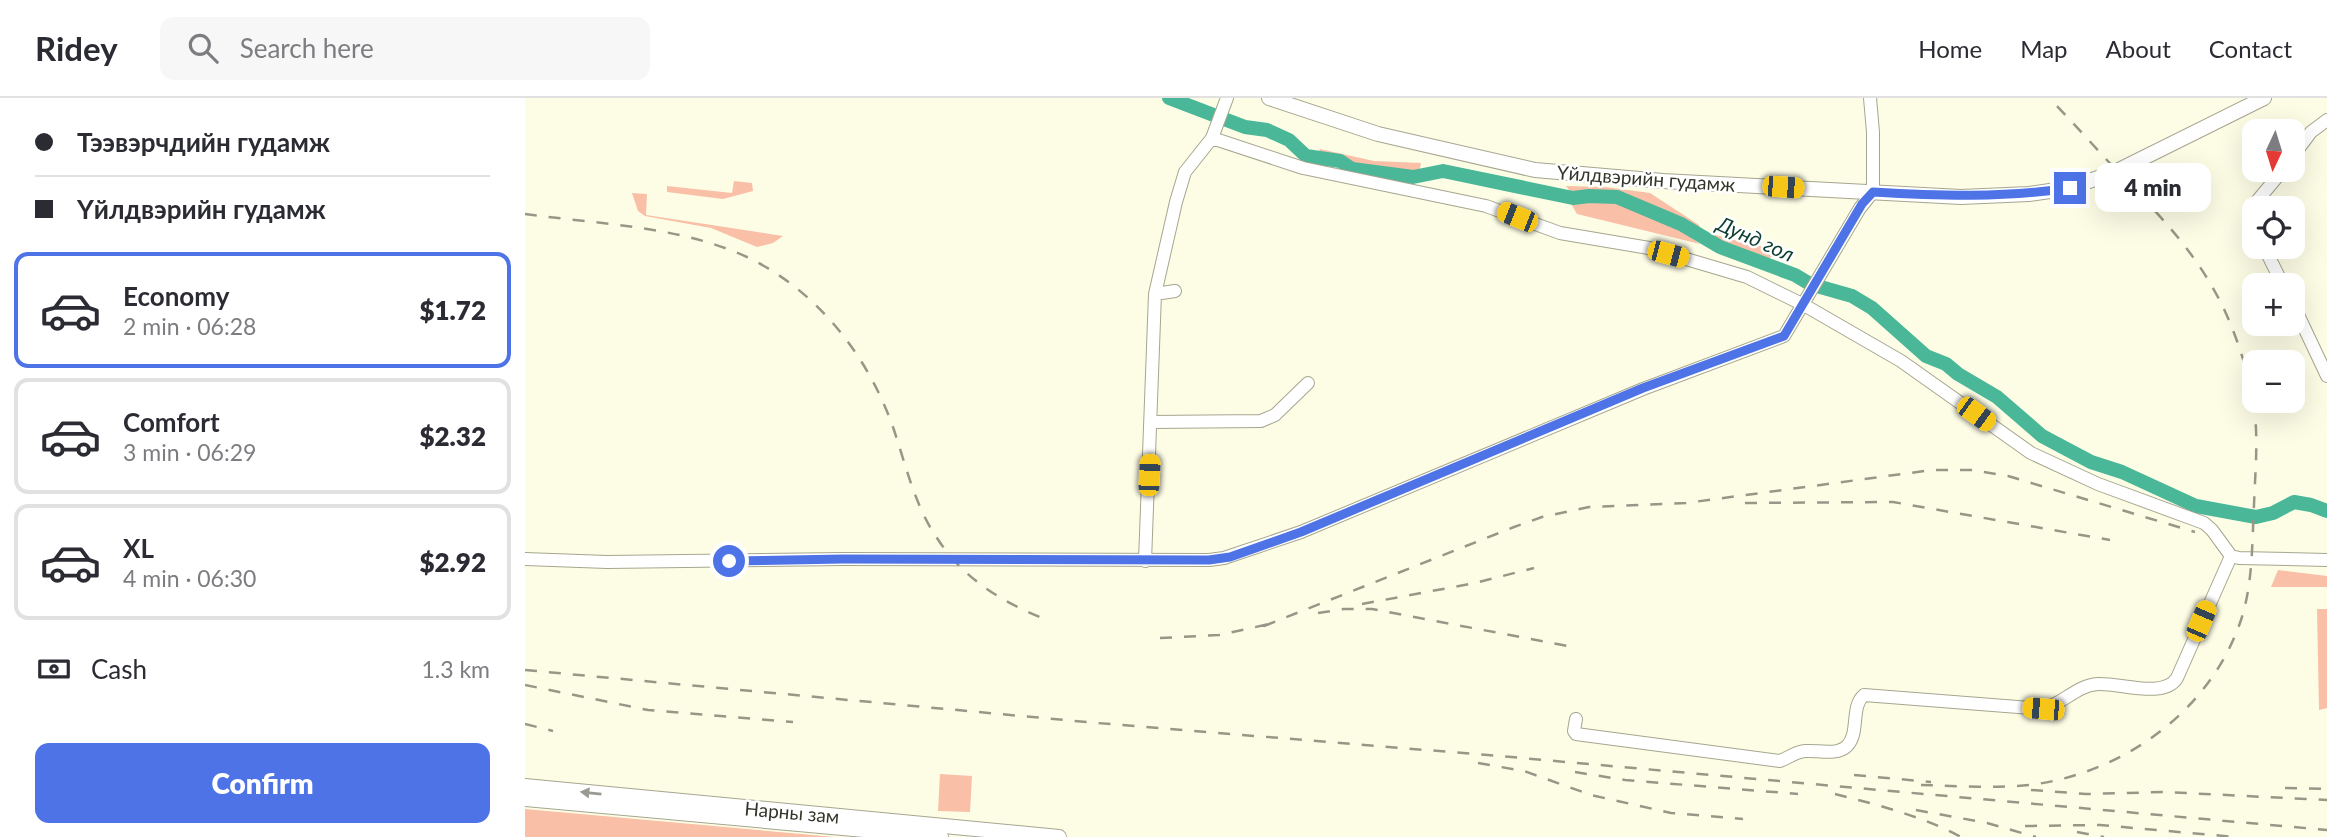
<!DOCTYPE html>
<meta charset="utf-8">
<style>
:root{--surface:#fff;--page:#f7f7f7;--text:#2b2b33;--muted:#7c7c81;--line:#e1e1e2;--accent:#4d73e7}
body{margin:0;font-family:Lato,sans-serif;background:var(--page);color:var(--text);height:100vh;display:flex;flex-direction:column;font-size:26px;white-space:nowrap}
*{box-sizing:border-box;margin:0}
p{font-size:23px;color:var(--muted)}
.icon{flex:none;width:38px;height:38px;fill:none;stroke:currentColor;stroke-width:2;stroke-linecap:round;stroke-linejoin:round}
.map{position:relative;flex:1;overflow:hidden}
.details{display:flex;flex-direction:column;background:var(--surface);width:525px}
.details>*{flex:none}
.hud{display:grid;align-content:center;height:154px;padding:0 35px;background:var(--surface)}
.needle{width:46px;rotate:184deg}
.tools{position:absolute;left:1717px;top:21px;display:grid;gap:14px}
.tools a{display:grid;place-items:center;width:63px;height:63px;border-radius:14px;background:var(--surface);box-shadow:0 7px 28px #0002;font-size:35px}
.end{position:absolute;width:32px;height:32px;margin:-16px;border:9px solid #4d73e7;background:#fff;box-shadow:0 0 0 4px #fff}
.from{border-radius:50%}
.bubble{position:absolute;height:49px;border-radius:14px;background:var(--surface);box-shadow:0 7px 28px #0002;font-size:23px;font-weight:800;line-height:49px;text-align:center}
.car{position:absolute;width:21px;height:42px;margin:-21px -10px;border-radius:9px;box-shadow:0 0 5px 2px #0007;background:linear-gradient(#f5c518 24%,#345 0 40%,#f5c518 0 76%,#345 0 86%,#f5c518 0)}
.hud b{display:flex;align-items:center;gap:24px;height:66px;font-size:26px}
.hud b+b{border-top:2px solid var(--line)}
.hud i{width:18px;height:18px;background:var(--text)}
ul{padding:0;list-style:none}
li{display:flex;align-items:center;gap:21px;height:116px;margin:0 14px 10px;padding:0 21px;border:4px solid var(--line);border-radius:14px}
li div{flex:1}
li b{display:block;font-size:26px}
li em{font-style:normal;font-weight:800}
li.on{border-color:var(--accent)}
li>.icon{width:63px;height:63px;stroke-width:1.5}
.pay{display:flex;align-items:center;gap:18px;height:77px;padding:0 35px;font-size:26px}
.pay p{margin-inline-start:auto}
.action{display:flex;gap:14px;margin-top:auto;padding:14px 35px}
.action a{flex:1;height:80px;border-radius:14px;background:var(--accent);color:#fff;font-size:28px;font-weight:800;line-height:80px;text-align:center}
header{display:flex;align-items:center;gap:42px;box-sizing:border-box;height:98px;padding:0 35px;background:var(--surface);border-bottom:2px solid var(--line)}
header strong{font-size:33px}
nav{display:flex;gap:38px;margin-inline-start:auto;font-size:24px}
.search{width:490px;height:63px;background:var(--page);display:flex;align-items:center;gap:18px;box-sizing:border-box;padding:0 24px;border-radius:14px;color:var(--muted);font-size:26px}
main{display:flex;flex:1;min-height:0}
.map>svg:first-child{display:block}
.green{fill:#f9bfa7}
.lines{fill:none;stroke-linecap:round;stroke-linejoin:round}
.river{stroke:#49b798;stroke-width:14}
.minor-casing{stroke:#a6a690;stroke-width:14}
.major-casing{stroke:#a6a690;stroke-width:16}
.minor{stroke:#fff;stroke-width:12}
.major{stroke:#fff;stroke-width:14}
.rail{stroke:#979787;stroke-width:2.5;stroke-dasharray:12 12;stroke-linecap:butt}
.oneway{fill:#9a9a95}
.route{stroke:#4d73e7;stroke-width:9}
.labels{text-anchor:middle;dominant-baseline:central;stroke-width:5;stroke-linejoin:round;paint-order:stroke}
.street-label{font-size:19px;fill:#34342b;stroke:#fff}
.water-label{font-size:21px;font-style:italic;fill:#0d3e31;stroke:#fff}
</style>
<header>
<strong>Ridey</strong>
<div class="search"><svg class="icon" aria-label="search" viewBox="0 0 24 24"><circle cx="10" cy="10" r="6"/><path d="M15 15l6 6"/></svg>Search here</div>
<nav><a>Home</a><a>Map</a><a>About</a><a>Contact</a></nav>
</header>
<main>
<section class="details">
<div class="hud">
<b><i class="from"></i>Тээвэрчдийн гудамж</b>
<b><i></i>Yйлдвэрийн гудамж</b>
</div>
<ul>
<li class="on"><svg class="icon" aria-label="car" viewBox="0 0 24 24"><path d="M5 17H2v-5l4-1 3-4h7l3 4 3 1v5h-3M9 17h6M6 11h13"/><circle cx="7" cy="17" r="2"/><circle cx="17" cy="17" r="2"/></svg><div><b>Economy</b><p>2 min · 06:28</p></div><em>$1.72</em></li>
<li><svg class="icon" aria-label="car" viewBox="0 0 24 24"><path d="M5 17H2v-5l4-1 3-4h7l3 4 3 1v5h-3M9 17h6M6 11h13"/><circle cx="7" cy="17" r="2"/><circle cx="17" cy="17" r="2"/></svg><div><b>Comfort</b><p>3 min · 06:29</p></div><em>$2.32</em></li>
<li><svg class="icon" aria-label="car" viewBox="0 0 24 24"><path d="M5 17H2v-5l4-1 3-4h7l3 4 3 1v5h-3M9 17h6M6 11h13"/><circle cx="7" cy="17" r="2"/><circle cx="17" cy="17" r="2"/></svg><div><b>XL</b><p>4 min · 06:30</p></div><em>$2.92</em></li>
</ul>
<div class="pay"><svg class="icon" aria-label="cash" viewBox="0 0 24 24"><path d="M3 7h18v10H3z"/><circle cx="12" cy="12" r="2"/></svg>Cash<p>1.3 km</p></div>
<div class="action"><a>Confirm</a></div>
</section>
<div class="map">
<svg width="1802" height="739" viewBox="0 0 1802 739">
<rect width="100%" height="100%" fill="#fdfde6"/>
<path class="green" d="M795 51 849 63 896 65 894 76 836 70 793 56Z
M209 83 227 85 228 93 198 101 142 94V88L207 95Z
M1041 88 1080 89 1125 95 1174 127 1176 134C1151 120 1104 96 1075 95 1066 94 1056 96 1047 96Z
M107 95 122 96 121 117 258 138 248 145 232 149 186 130 120 118 113 113Z
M1077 101C1112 107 1146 125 1175 146L1052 116 1045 104Z
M1190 137 1251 152 1244 161 1214 154 1188 142Z
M1753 472 1802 478V489H1746Z
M1792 511H1802V610L1794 612Z
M415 676 447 678 445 714 413 713Z
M0 711 310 739H0Z"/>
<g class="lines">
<path class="river" d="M644 0 720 29 742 32 764 42 781 58 815 63 827 71 888 79 918 73 1048 100 1064 98 1092 99 1156 126 1195 149 1270 177 1285 186 1327 198 1347 210 1401 258 1421 266 1433 276 1472 299 1517 338 1566 364 1597 374 1671 408 1731 419 1748 415 1769 404 1786 407 1802 413"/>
<defs>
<path id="minor" d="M687 40 778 70 961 108 1035 135 1124 150 1222 179 1279 207 1376 263 1506 355 1573 386 1679 425 1687 432 1706 458 1652 580C1639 601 1596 585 1573 586 1552 587 1538 606 1518 611L1339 597C1325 609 1335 635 1322 648 1312 658 1292 652 1280 653 1270 654 1263 660 1255 663L1051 636 1049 633 1051 621
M1768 58 1786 34 1802 22
M1729 128 1727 109 1758 72
M1739 149 1758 187
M630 196 650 193
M1768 206 1802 278
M626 324 736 323 750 317 783 285
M1706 458 1714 460 1802 462
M0 461 82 464 318 461 684 462 699 460 776 434 1118 291 1259 238 1335 110 1348 94V34L1345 0
M620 463 630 196 651 104 660 74 687 40 702 0"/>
<path id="major" d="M744 0 853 36 1010 72 1138 83 1436 99 1504 96 1545 90 1592 73 1739 0
M0 688 534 739
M0 701 416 739"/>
</defs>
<use href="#minor" class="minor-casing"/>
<use href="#major" class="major-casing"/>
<use href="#minor" class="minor"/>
<use href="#major" class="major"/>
<path class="rail" d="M0 116C73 126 155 128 222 159 293 193 344 259 369 332 381 368 390 408 412 440 439 482 480 506 525 523
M1220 405 1368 404 1585 442
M837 506 950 485 1009 470
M793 515 819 511H847L1048 549
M739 528 989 429 1017 419 1064 409 1161 405 1407 372H1447L1483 378 1670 434
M635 540 694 537 749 525
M0 572 572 625 974 658 1802 732
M0 587 123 612 268 624
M0 626 28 633
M953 665 999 673 1066 697 1146 715 1218 721
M1050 674 1100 682 1273 696
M1329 677 1406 684
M1396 687C1434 688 1474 691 1512 686 1603 672 1686 611 1716 522 1728 485 1727 445 1729 407 1730 377 1733 347 1730 317 1726 280 1711 234 1694 201 1667 150 1635 118 1596 77 1572 52 1549 25 1524 0
M1760 690 1802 691
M1506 692 1561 696 1640 694 1802 702
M1310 696C1353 707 1397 718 1436 739
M1391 712 1462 725 1511 739
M1500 728 1575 727 1710 739
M1552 734 1579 739"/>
</g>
<defs><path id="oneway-solid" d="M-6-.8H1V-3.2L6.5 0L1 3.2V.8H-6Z" transform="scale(1.75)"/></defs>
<use class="oneway" href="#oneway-solid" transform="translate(66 695) rotate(-174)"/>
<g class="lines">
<path class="route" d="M204 463 318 461 684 462 705 459 776 434 1118 290 1259 238 1337 106 1348 94C1415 98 1478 100 1545 90"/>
</g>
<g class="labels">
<g class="street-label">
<text transform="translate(1121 80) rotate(4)">Yйлдвэрийн гудамж</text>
<text transform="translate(267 714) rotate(5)">Нарны зам</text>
</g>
<g class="water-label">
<text transform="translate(1231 140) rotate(24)">Дунд гол</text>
</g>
</g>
</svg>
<div class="tools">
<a><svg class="needle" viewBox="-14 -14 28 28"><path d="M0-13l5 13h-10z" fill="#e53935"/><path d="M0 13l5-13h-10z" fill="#7c7c81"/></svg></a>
<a><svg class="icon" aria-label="locate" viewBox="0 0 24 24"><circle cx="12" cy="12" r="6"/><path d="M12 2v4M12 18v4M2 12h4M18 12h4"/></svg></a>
<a>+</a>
<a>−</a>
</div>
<i class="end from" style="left:204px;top:463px"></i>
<i class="end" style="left:1545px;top:90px"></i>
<div class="bubble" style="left:1570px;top:65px;width:116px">4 min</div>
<i class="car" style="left:1258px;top:89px;rotate:94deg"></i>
<i class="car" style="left:992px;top:119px;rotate:292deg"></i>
<i class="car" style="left:1143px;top:156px;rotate:105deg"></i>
<i class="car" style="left:1451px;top:316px;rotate:126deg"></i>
<i class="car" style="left:624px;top:377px;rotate:3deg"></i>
<i class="car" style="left:1676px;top:523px;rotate:23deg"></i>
<i class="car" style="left:1518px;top:611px;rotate:275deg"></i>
</div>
</main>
